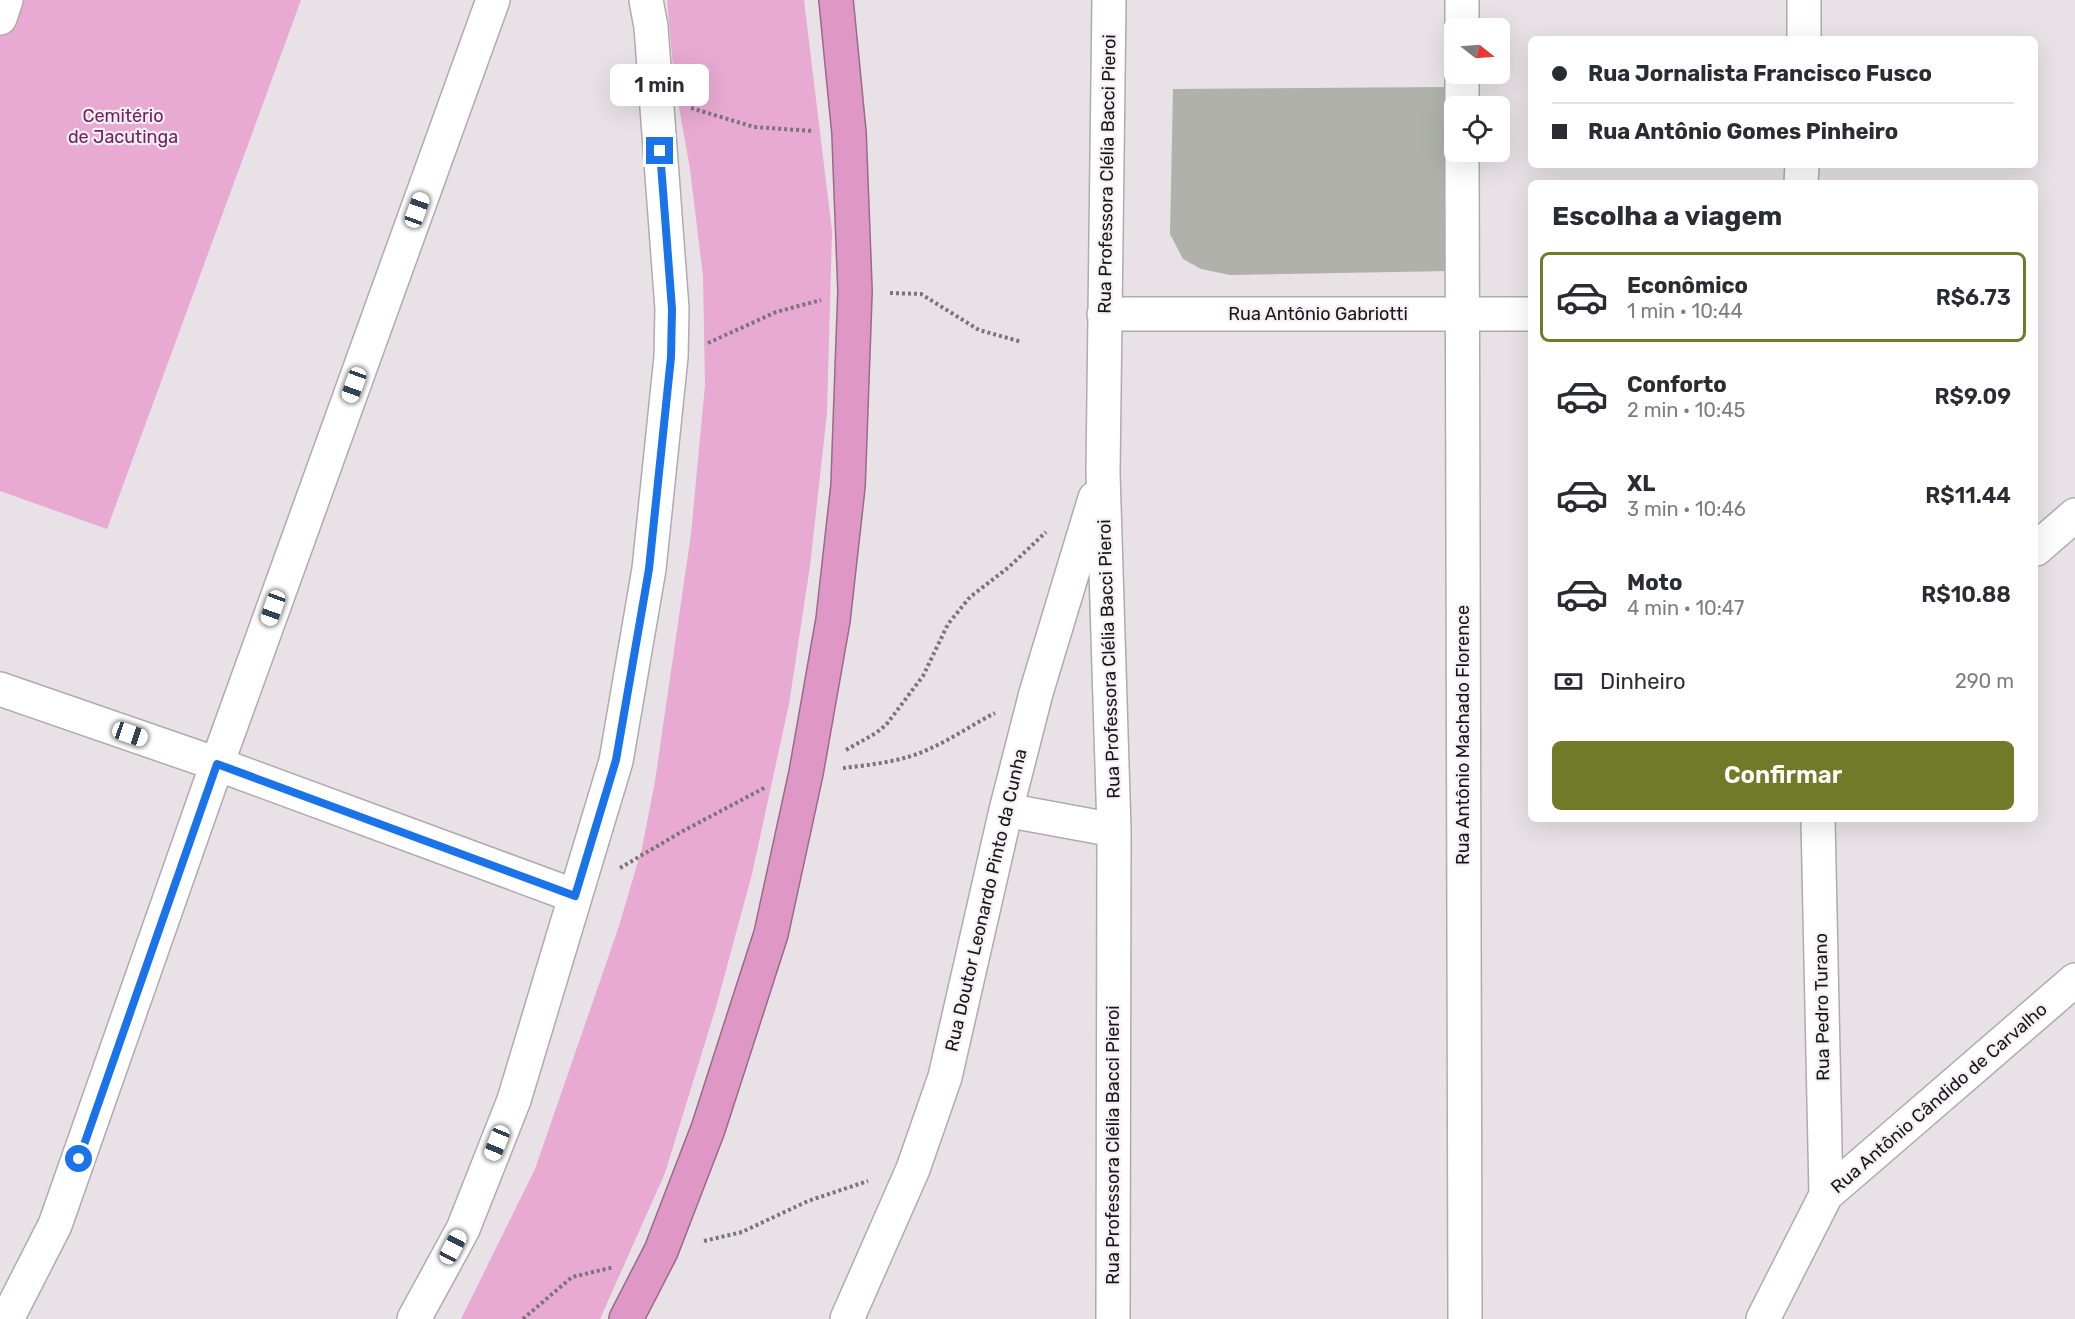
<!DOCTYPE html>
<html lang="pt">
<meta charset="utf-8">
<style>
:root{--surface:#fff;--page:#f2f2f3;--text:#2b2b33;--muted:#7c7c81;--line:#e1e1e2;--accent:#6f7b28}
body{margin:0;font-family:Rubik,sans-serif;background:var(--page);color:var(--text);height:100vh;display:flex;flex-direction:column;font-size:22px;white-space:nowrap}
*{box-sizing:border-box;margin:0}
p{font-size:20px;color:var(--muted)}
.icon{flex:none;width:33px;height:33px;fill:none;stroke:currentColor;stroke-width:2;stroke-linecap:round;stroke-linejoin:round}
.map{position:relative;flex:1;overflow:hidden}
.panel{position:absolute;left:1528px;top:180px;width:510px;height:642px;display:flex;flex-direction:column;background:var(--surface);border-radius:9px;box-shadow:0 6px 24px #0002}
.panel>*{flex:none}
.hud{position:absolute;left:1528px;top:36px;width:510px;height:132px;border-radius:9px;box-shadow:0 6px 24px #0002;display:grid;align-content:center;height:132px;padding:0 24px;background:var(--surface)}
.needle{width:39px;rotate:107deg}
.fabs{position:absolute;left:1444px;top:18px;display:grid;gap:12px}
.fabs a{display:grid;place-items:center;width:66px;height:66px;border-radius:9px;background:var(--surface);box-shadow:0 6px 24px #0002;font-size:30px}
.end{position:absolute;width:27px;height:27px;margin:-14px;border:8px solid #1a73e8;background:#fff;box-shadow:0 0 0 3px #fff}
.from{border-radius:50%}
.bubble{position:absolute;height:42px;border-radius:9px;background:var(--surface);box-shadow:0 6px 24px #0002;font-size:20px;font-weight:600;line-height:42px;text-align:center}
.car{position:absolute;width:18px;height:36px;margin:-18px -9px;border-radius:8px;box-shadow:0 0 4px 2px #0007;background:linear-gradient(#fff 24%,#345 0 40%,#fff 0 76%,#345 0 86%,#fff 0)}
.hud b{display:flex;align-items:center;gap:21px;height:57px;font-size:22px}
.hud b+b{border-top:2px solid var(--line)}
.hud i{width:15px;height:15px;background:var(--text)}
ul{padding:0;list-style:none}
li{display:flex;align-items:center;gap:18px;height:90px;margin:0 12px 9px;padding:0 12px;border:3px solid transparent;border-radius:9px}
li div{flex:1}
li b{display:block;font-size:22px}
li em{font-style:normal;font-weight:600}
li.current{border-color:var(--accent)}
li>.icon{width:54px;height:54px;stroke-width:1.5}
h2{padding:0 24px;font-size:27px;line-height:72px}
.pay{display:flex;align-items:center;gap:15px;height:66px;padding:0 24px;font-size:22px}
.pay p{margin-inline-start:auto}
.action{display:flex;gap:12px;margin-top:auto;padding:12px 24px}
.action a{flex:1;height:69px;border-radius:9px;background:var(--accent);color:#fff;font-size:24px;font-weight:600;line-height:69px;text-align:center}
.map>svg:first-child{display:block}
.green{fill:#e8a9d2}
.building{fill:#afb1aa}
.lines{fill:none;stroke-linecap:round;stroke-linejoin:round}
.minor-casing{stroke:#b0aaae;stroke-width:36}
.highway-casing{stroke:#996a89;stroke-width:36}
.path{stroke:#7a7678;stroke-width:4;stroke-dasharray:3 3;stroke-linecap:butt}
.minor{stroke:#fff;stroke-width:33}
.highway{stroke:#df98c6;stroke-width:33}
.route{stroke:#1a73e8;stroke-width:8}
.labels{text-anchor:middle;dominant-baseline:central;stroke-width:4.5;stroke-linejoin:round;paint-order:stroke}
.park-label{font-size:18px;fill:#73205d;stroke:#f6eff3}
.street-label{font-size:18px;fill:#181617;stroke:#f6eff3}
</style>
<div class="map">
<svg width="2075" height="1319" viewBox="0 0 2075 1319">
<rect width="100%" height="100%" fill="#e8e2e6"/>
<path class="green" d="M0 0H301L107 529 0 491Z
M667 0H804L832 231 827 413 810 566 789 704 752 874 716 1007 665 1173 600 1319H461L535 1169 618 929 642 848 655 781 691 534 705 385 703 276 690 169 674 79Z"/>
<path class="building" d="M1449 87V271L1230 275 1201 269 1183 259 1170 234 1173 89Z"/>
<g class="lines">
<defs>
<path id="minor" d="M1109 0 1103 473 1114 830 1113 1319
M1462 0V28
M0 18 6 0
M1804 39V0
M1462 74V106
M1462 152 1465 1319
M1801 183 1802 165
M1104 314H1532
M2036 549 2075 515
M0 689 217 764 575 896
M1006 810 1114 830
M1818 819 1826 1195
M7 1319 55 1225 217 764 493 0
M414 1319 463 1229 514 1100 616 761 649 569 671 357 672 309 651 27 646 0
M847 1319 913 1169 945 1077 1006 810 1036 693 1095 498
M1763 1319 1826 1195 2075 980"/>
<path id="highway" d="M626 1319 661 1251 708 1129 771 934 806 773 833 620 848 486 855 291 849 133 836 0"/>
</defs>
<use href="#minor" class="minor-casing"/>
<use href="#highway" class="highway-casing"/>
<path class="path" d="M691 108 754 127 813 131
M890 293 921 294 979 330 1022 342
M708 343 776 312 821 300
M846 750 876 733 886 725 923 676 948 624 970 597 1009 567 1046 532
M843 768C870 765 905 761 929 749 952 739 973 724 995 713
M620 868 683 831 766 787
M704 1241 742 1232 808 1201 868 1181
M523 1319 572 1277 614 1267"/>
<use href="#minor" class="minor"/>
<use href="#highway" class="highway"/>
</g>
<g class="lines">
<path class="route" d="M79 1159 217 764 575 896 616 760 649 569 671 357 672 309 660 151"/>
</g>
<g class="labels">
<g class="park-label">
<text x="123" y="116">Cemitério<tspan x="123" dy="21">de Jacutinga</tspan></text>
</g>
<g class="street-label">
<text transform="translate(1107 174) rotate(-89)">Rua Professora Clélia Bacci Pieroi</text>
<text x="1318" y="314">Rua Antônio Gabriotti</text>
<text transform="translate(1109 659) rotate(-92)">Rua Professora Clélia Bacci Pieroi</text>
<text transform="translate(1463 735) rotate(-90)">Rua Antônio Machado Florence</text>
<text transform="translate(986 900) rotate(-77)">Rua Doutor Leonardo Pinto da Cunha</text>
<text transform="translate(1822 1007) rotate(-91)">Rua Pedro Turano</text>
<text transform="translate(1939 1098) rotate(-41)">Rua Antônio Cândido de Carvalho</text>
<text transform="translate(1113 1145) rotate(-90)">Rua Professora Clélia Bacci Pieroi</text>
</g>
</g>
</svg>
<div class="fabs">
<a><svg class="needle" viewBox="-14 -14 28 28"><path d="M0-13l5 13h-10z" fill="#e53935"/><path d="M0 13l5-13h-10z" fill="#7c7c81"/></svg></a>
<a><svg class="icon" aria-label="locate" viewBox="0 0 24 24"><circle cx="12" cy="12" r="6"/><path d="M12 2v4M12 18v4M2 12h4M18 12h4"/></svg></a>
</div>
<i class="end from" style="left:79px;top:1159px"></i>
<i class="end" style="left:660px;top:151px"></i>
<div class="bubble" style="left:610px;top:64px;width:99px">1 min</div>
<i class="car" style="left:417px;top:210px;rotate:20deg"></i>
<i class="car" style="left:354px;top:385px;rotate:200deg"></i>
<i class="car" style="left:273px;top:608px;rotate:200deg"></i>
<i class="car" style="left:130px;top:734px;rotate:109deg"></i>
<i class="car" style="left:497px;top:1143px;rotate:202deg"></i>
<i class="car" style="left:453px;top:1247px;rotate:28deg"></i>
<div class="hud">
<b><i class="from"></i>Rua Jornalista Francisco Fusco</b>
<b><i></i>Rua Antônio Gomes Pinheiro</b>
</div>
<section class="panel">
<h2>Escolha a viagem</h2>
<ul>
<li class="current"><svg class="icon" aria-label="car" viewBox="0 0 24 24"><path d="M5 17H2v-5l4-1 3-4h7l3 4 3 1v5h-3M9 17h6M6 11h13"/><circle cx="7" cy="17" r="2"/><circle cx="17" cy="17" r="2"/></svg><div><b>Econômico</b><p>1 min · 10:44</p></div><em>R$6.73</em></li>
<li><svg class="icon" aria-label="car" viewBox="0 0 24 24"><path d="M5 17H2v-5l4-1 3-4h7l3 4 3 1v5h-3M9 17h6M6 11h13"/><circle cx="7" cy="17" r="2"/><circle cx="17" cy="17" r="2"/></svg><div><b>Conforto</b><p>2 min · 10:45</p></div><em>R$9.09</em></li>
<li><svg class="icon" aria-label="car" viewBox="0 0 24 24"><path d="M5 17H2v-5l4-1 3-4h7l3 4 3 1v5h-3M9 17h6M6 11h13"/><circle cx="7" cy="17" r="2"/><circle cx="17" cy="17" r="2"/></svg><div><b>XL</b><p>3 min · 10:46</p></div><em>R$11.44</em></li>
<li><svg class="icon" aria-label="car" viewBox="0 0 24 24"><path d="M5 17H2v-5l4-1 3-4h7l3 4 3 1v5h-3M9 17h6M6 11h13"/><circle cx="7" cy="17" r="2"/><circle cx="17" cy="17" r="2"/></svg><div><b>Moto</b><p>4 min · 10:47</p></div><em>R$10.88</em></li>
</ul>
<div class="pay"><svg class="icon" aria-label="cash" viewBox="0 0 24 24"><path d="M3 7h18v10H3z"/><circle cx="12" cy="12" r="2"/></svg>Dinheiro<p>290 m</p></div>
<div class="action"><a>Confirmar</a></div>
</section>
</div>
